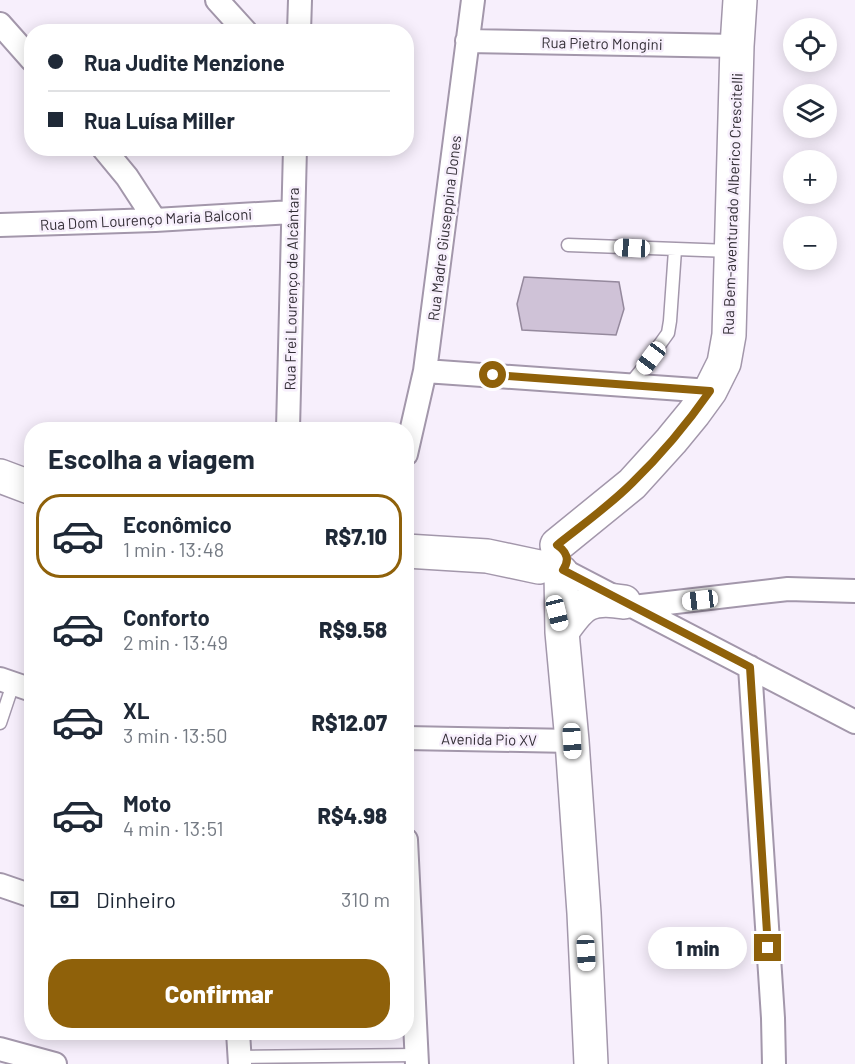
<!DOCTYPE html>
<html lang="pt">
<meta charset="utf-8">
<style>
:root{--surface:#fff;--page:#f6f6f7;--text:#1f2937;--muted:#747a83;--line:#e0e1e3;--accent:#8f610a}
body{margin:0;font-family:Barlow,sans-serif;background:var(--page);color:var(--text);height:100vh;display:flex;flex-direction:column;font-size:22px;white-space:nowrap}
*{box-sizing:border-box;margin:0}
p{font-size:20px;color:var(--muted)}
.icon{flex:none;width:33px;height:33px;fill:none;stroke:currentColor;stroke-width:2;stroke-linecap:round;stroke-linejoin:round}
.map{position:relative;flex:1;overflow:hidden}
.side{position:absolute;left:24px;top:422px;width:390px;height:618px;display:flex;flex-direction:column;background:var(--surface);border-radius:24px;box-shadow:0 3px 15px #0003}
.side>*{flex:none}
.banner{position:absolute;left:24px;top:24px;width:390px;height:132px;border-radius:24px;box-shadow:0 3px 15px #0003;display:grid;align-content:center;height:132px;padding:0 24px;background:var(--surface)}
.buttons{position:absolute;left:783px;top:18px;display:grid;gap:12px}
.buttons a{display:grid;place-items:center;width:54px;height:54px;border-radius:50%;background:var(--surface);box-shadow:0 3px 15px #0003;font-size:30px}
.end{position:absolute;width:27px;height:27px;margin:-14px;border:8px solid #8f610a;background:#fff;box-shadow:0 0 0 3px #fff}
.from{border-radius:50%}
.bubble{position:absolute;height:42px;border-radius:21px;background:var(--surface);box-shadow:0 3px 15px #0003;font-size:20px;font-weight:800;line-height:42px;text-align:center}
.car{position:absolute;width:18px;height:36px;margin:-18px -9px;border-radius:8px;box-shadow:0 0 4px 2px #0007;background:linear-gradient(#fff 24%,#345 0 40%,#fff 0 76%,#345 0 86%,#fff 0)}
.banner b{display:flex;align-items:center;gap:21px;height:57px;font-size:22px}
.banner b+b{border-top:2px solid var(--line)}
.banner i{width:15px;height:15px;background:var(--text)}
ul{padding:0;list-style:none}
li{display:flex;align-items:center;gap:18px;height:84px;margin:0 12px 9px;padding:0 12px;border:3px solid transparent;border-radius:24px}
li div{flex:1}
li b{display:block;font-size:22px}
li em{font-style:normal;font-weight:800}
li.active{border-color:var(--accent)}
li>.icon{width:54px;height:54px;stroke-width:1.5}
h2{padding:0 24px;font-size:27px;line-height:72px}
.pay{display:flex;align-items:center;gap:15px;height:66px;padding:0 24px;font-size:22px}
.pay p{margin-inline-start:auto}
.button{display:flex;gap:12px;margin-top:auto;padding:12px 24px}
.button a{flex:1;height:69px;border-radius:24px;background:var(--accent);color:#fff;font-size:24px;font-weight:800;line-height:69px;text-align:center}
.map>svg:first-child{display:block}
.building{fill:#cfc2d7;stroke:#95899d;stroke-width:1.5}
.lines{fill:none;stroke-linecap:round;stroke-linejoin:round}
.lane-casing{stroke:#a397ab;stroke-width:15}
.street-casing{stroke:#a397ab;stroke-width:26}
.secondary-casing{stroke:#a397ab;stroke-width:36}
.lane{stroke:#fff;stroke-width:12}
.street{stroke:#fff;stroke-width:22}
.secondary{stroke:#fff;stroke-width:33}
.route{stroke:#8f610a;stroke-width:8}
.labels{text-anchor:middle;dominant-baseline:central;stroke-width:5;stroke-linejoin:round;paint-order:stroke}
.street-label{font-size:15px;fill:#332e36;stroke:#f7effc}
</style>
<div class="map">
<svg width="855" height="1064" viewBox="0 0 855 1064">
<rect width="100%" height="100%" fill="#f7effc"/>
<path class="building" d="M524 277 619 282 624 309 616 335 522 330 517 304Z"/>
<g class="lines">
<defs>
<path id="lane" d="M568 245 730 251
M630 384 643 368 668 333 670 321 675 250
M0 723 13 684
M240 1057 416 1055"/>
<path id="street" d="M217 0 246 32
M0 24 32 60
M299 32 300 0
M467 41 737 46
M103 148 127 177 155 220
M0 225 155 220 292 212
M425 371 710 391
M288 429 295 148
M406 454 425 371 473 0
M563 570 855 722
M633 607 788 589 855 591
M750 667 773 1018 774 1064
M0 679 32 690
M406 738 572 741
M406 840 417 1064
M0 885 32 896
M238 1032 240 1064
M0 1049 55 1064"/>
<path id="secondary" d="M0 476 32 488
M557 545 632 484 671 441 694 413 710 391 724 363 729 335 737 46 740 0
M406 551 487 556 539 567
M561 572 562 632 572 741 584 913 591 1064
M562 632C581 604 589 596 624 602"/>
</defs>
<use href="#lane" class="lane-casing"/>
<use href="#street" class="street-casing"/>
<use href="#secondary" class="secondary-casing"/>
<use href="#lane" class="lane"/>
<use href="#street" class="street"/>
<use href="#secondary" class="secondary"/>
</g>
<g class="lines">
<path class="route" d="M493 375 710 391C687 424 661 455 632 483 609 506 582 525 557 545 567 552 570 560 563 570L750 667 768 948"/>
</g>
<g class="labels">
<g class="street-label">
<text transform="translate(602 43) rotate(1)">Rua Pietro Mongini</text>
<text transform="translate(732 204) rotate(-88)">Rua Bem-aventurado Alberico Crescitelli</text>
<text transform="translate(146 219) rotate(-3)">Rua Dom Lourenço Maria Balconi</text>
<text transform="translate(444 228) rotate(-83)">Rua Madre Giuseppina Dones</text>
<text transform="translate(291 289) rotate(-89)">Rua Frei Lourenço de Alcântara</text>
<text transform="translate(489 739) rotate(1)">Avenida Pio XV</text>
</g>
</g>
</svg>
<div class="buttons">
<a><svg class="icon" aria-label="locate" viewBox="0 0 24 24"><circle cx="12" cy="12" r="6"/><path d="M12 2v4M12 18v4M2 12h4M18 12h4"/></svg></a>
<a><svg class="icon" aria-label="layers" viewBox="0 0 24 24"><path d="M12 4l9 5-9 5-9-5zM3 14l9 5 9-5"/></svg></a>
<a>+</a>
<a>−</a>
</div>
<i class="end from" style="left:493px;top:375px"></i>
<i class="end" style="left:768px;top:948px"></i>
<div class="bubble" style="left:648px;top:927px;width:99px">1 min</div>
<i class="car" style="left:632px;top:248px;rotate:273deg"></i>
<i class="car" style="left:651px;top:358px;rotate:217deg"></i>
<i class="car" style="left:700px;top:600px;rotate:263deg"></i>
<i class="car" style="left:557px;top:613px;rotate:166deg"></i>
<i class="car" style="left:572px;top:741px;rotate:177deg"></i>
<i class="car" style="left:586px;top:953px;rotate:177deg"></i>
<div class="banner">
<b><i class="from"></i>Rua Judite Menzione</b>
<b><i></i>Rua Luísa Miller</b>
</div>
<section class="side">
<h2>Escolha a viagem</h2>
<ul>
<li class="active"><svg class="icon" aria-label="car" viewBox="0 0 24 24"><path d="M5 17H2v-5l4-1 3-4h7l3 4 3 1v5h-3M9 17h6M6 11h13"/><circle cx="7" cy="17" r="2"/><circle cx="17" cy="17" r="2"/></svg><div><b>Econômico</b><p>1 min · 13:48</p></div><em>R$7.10</em></li>
<li><svg class="icon" aria-label="car" viewBox="0 0 24 24"><path d="M5 17H2v-5l4-1 3-4h7l3 4 3 1v5h-3M9 17h6M6 11h13"/><circle cx="7" cy="17" r="2"/><circle cx="17" cy="17" r="2"/></svg><div><b>Conforto</b><p>2 min · 13:49</p></div><em>R$9.58</em></li>
<li><svg class="icon" aria-label="car" viewBox="0 0 24 24"><path d="M5 17H2v-5l4-1 3-4h7l3 4 3 1v5h-3M9 17h6M6 11h13"/><circle cx="7" cy="17" r="2"/><circle cx="17" cy="17" r="2"/></svg><div><b>XL</b><p>3 min · 13:50</p></div><em>R$12.07</em></li>
<li><svg class="icon" aria-label="car" viewBox="0 0 24 24"><path d="M5 17H2v-5l4-1 3-4h7l3 4 3 1v5h-3M9 17h6M6 11h13"/><circle cx="7" cy="17" r="2"/><circle cx="17" cy="17" r="2"/></svg><div><b>Moto</b><p>4 min · 13:51</p></div><em>R$4.98</em></li>
</ul>
<div class="pay"><svg class="icon" aria-label="cash" viewBox="0 0 24 24"><path d="M3 7h18v10H3z"/><circle cx="12" cy="12" r="2"/></svg>Dinheiro<p>310 m</p></div>
<div class="button"><a>Confirmar</a></div>
</section>
</div>
